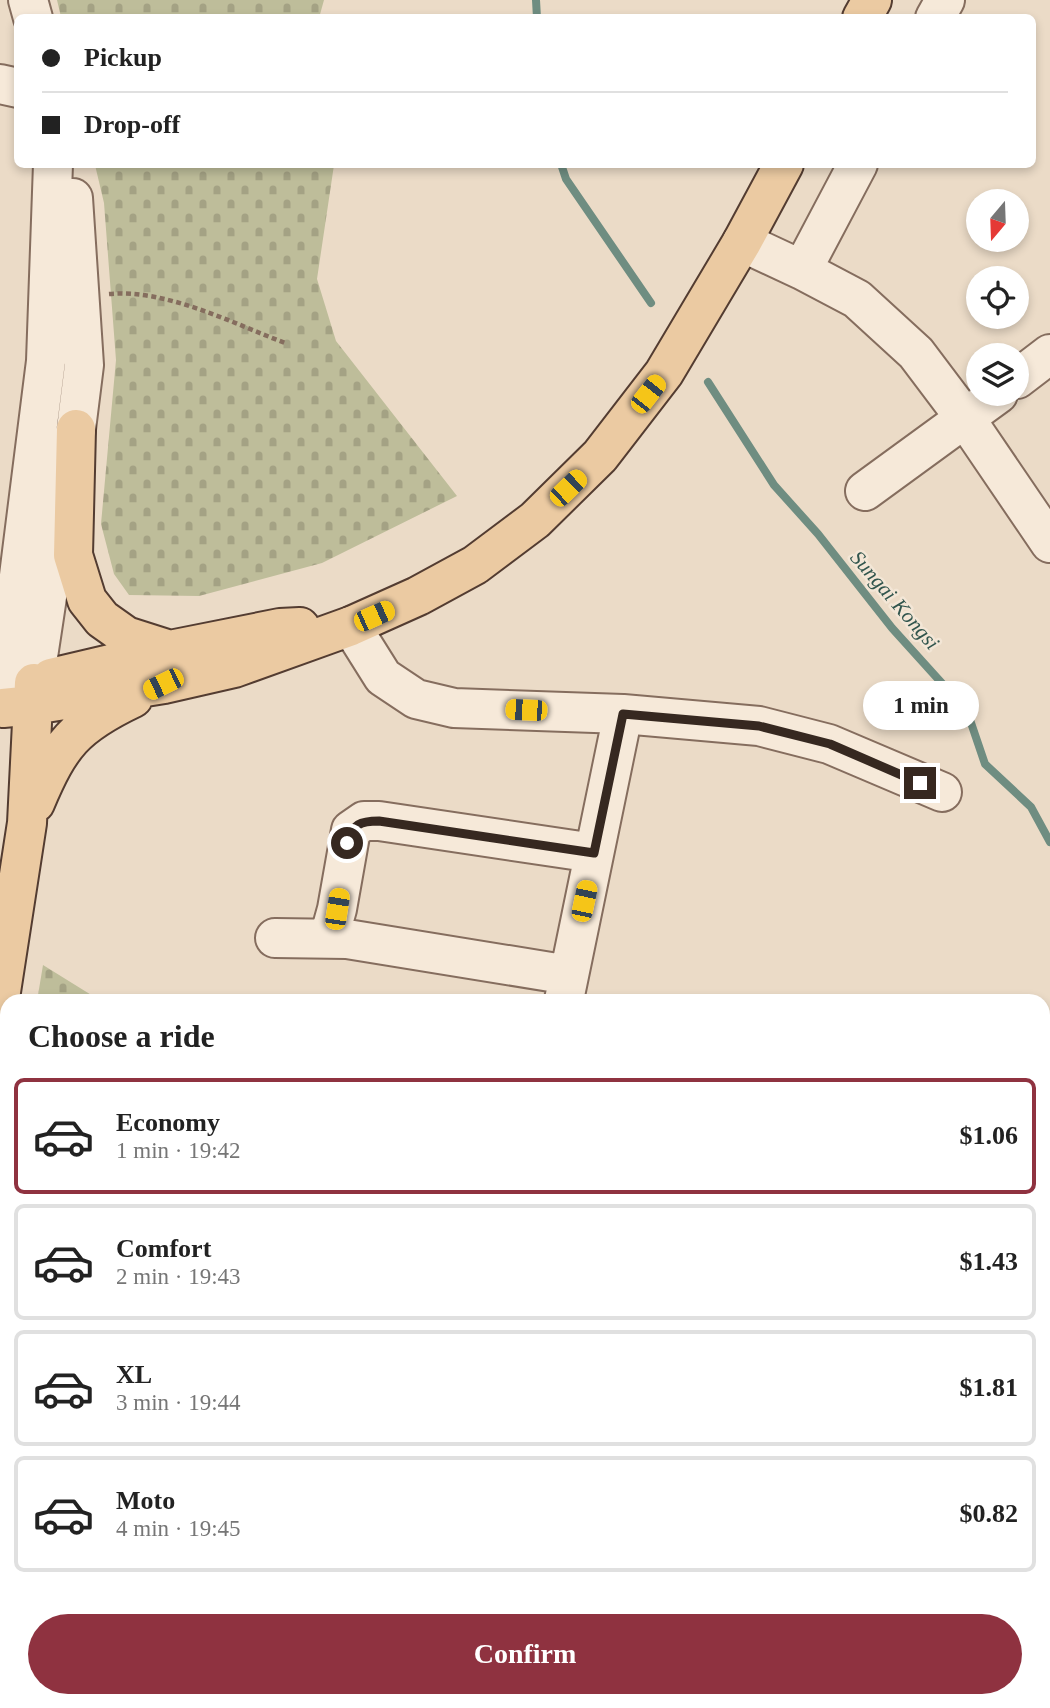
<!DOCTYPE html>
<meta charset="utf-8">
<style>
:root{--surface:#fff;--page:#f6f6f6;--text:#222;--muted:#767676;--line:#e0e0e0;--accent:#8f3240}
body{margin:0;font-family:Georgia,serif;background:var(--page);color:var(--text);height:100vh;display:flex;flex-direction:column;font-size:26px;white-space:nowrap}
*{box-sizing:border-box;margin:0}
p{font-size:23px;color:var(--muted)}
.icon{flex:none;width:38px;height:38px;fill:none;stroke:currentColor;stroke-width:2;stroke-linecap:round;stroke-linejoin:round}
.map{position:relative;flex:1;overflow:hidden}
.drawer{position:absolute;left:0px;top:994px;width:1050px;height:714px;display:flex;flex-direction:column;background:var(--surface);border-radius:21px 21px 0 0;box-shadow:0 4px 10px #0003}
.drawer>*{flex:none}
.top-card{position:absolute;left:14px;top:14px;width:1022px;height:154px;border-radius:10px;box-shadow:0 4px 10px #0003;display:grid;align-content:center;height:154px;padding:0 28px;background:var(--surface)}
.needle{width:46px;rotate:199deg}
.controls{position:absolute;left:966px;top:189px;display:grid;gap:14px}
.controls a{display:grid;place-items:center;width:63px;height:63px;border-radius:50%;background:var(--surface);box-shadow:0 4px 10px #0003;font-size:35px}
.end{position:absolute;width:32px;height:32px;margin:-16px;border:9px solid #362820;background:#fff;box-shadow:0 0 0 4px #fff}
.from{border-radius:50%}
.bubble{position:absolute;height:49px;border-radius:24px;background:var(--surface);box-shadow:0 4px 10px #0003;font-size:23px;font-weight:600;line-height:49px;text-align:center}
.car{position:absolute;width:21px;height:42px;margin:-21px -10px;border-radius:9px;box-shadow:0 0 5px 2px #0007;background:linear-gradient(#f5c518 24%,#345 0 40%,#f5c518 0 76%,#345 0 86%,#f5c518 0)}
.top-card b{display:flex;align-items:center;gap:24px;height:66px;font-size:26px}
.top-card b+b{border-top:2px solid var(--line)}
.top-card i{width:18px;height:18px;background:var(--text)}
ul{padding:0;list-style:none}
li{display:flex;align-items:center;gap:21px;height:116px;margin:0 14px 10px;padding:0 14px;border:4px solid var(--line);border-radius:10px}
li div{flex:1}
li b{display:block;font-size:26px}
li em{font-style:normal;font-weight:600}
li.current{border-color:var(--accent)}
li>.icon{width:63px;height:63px;stroke-width:1.5}
h2{padding:0 28px;font-size:32px;line-height:84px}
.cta{display:flex;gap:14px;margin-top:auto;padding:14px 28px}
.cta a{flex:1;height:80px;border-radius:42px;background:var(--accent);color:#fff;font-size:28px;font-weight:600;line-height:80px;text-align:center}
.map>svg:first-child{display:block}
.cemetery{fill:url(#cemetery-stones)}
.lines{fill:none;stroke-linecap:round;stroke-linejoin:round}
.stream{stroke:#6f8d81;stroke-width:8}
.minor-casing{stroke:#856d5e;stroke-width:42}
.major-casing{stroke:#533c31;stroke-width:42}
.path{stroke:#856d5e;stroke-width:4.5;stroke-dasharray:5 3.5;stroke-linecap:butt}
.minor{stroke:#f6e9d9;stroke-width:38}
.major{stroke:#ebcaa2;stroke-width:38}
.route{stroke:#362820;stroke-width:9}
.labels{text-anchor:middle;dominant-baseline:central;stroke-width:5;stroke-linejoin:round;paint-order:stroke}
.water-label{font-size:21px;font-style:italic;fill:#31554d;stroke:#f3e6d6}
</style>
<div class="map">
<svg width="1050" height="1708" viewBox="0 0 1050 1708">
<defs>
<pattern id="cemetery-stones" width="16" height="16" patternUnits="userSpaceOnUse" patternTransform="scale(1.75)"><rect width="16" height="16" fill="#bebd9a"/><path d="M2 7V4a2 2 0 0 1 4 0v3zM10 15v-3a2 2 0 0 1 4 0v3z" fill="#a4a284"/></pattern>
</defs>
<rect width="100%" height="100%" fill="#ebdbc7"/>
<path class="cemetery" d="M57 0H324L319 18 61 17Z
M95 165H334L317 279 336 341 457 496 322 563 199 596 129 595 114 574 101 524 116 360 104 203Z
M43 965 101 1001H37Z
M7 1161V1694L0 1691V1199Z
M26 1701H981V1708H44Z"/>
<g class="lines">
<path class="stream" d="M536 0 537 18
M561 164 566 179 651 303
M708 382 774 485 818 534 892 628 967 711 985 764 1031 807 1050 842"/>
<defs>
<path id="minor" d="M28 0 33 18
M935 18 945 0
M0 84 18 88
M742 242 802 270 857 299 916 353 965 418 1050 543
M802 270 858 164
M1017 379 1050 354
M865 491 998 394
M351 626 383 677 416 699 454 708 623 714 759 726 829 744 942 792
M34 683 63 491 76 429 84 365 73 198
M0 688 5 687 46 361 53 164
M275 938 347 939 569 975
M329 938 337 909 351 830 364 821H379L594 853
M564 1000 623 714"/>
<path id="major" d="M862 18 872 0
M76 429 73 555 87 600 102 619 126 636 170 650
M51 678 170 650 280 628 300 627
M3 708 33 705 164 684 234 668 351 626 418 596 475 565 535 520 600 456 664 373 742 242 784 164
M35 803C60 744 74 726 133 698
M0 998 27 823 34 683"/>
</defs>
<use href="#minor" class="minor-casing"/>
<use href="#major" class="major-casing"/>
<path class="path" d="M109 294C167 289 232 323 285 343
M669 1701 678 1708"/>
<use href="#minor" class="minor"/>
<use href="#major" class="major"/>
</g>
<g class="lines">
<path class="route" d="M347 843C353 824 360 821 379 821L594 853 623 714 759 726 830 744 920 783"/>
</g>
<g class="labels">
<g class="water-label">
<text transform="translate(895 600) rotate(49)">Sungai Kongsi</text>
</g>
</g>
</svg>
<div class="controls">
<a><svg class="needle" viewBox="-14 -14 28 28"><path d="M0-13l5 13h-10z" fill="#e53935"/><path d="M0 13l5-13h-10z" fill="#767676"/></svg></a>
<a><svg class="icon" aria-label="locate" viewBox="0 0 24 24"><circle cx="12" cy="12" r="6"/><path d="M12 2v4M12 18v4M2 12h4M18 12h4"/></svg></a>
<a><svg class="icon" aria-label="layers" viewBox="0 0 24 24"><path d="M12 4l9 5-9 5-9-5zM3 14l9 5 9-5"/></svg></a>
</div>
<i class="end from" style="left:347px;top:843px"></i>
<i class="end" style="left:920px;top:783px"></i>
<div class="bubble" style="left:863px;top:681px;width:116px">1 min</div>
<i class="car" style="left:648px;top:394px;rotate:38deg"></i>
<i class="car" style="left:568px;top:488px;rotate:46deg"></i>
<i class="car" style="left:374px;top:616px;rotate:66deg"></i>
<i class="car" style="left:163px;top:684px;rotate:244deg"></i>
<i class="car" style="left:526px;top:710px;rotate:272deg"></i>
<i class="car" style="left:584px;top:901px;rotate:12deg"></i>
<i class="car" style="left:337px;top:909px;rotate:9deg"></i>
<div class="top-card">
<b><i class="from"></i>Pickup</b>
<b><i></i>Drop-off</b>
</div>
<section class="drawer">
<h2>Choose a ride</h2>
<ul>
<li class="current"><svg class="icon" aria-label="car" viewBox="0 0 24 24"><path d="M5 17H2v-5l4-1 3-4h7l3 4 3 1v5h-3M9 17h6M6 11h13"/><circle cx="7" cy="17" r="2"/><circle cx="17" cy="17" r="2"/></svg><div><b>Economy</b><p>1 min · 19:42</p></div><em>$1.06</em></li>
<li><svg class="icon" aria-label="car" viewBox="0 0 24 24"><path d="M5 17H2v-5l4-1 3-4h7l3 4 3 1v5h-3M9 17h6M6 11h13"/><circle cx="7" cy="17" r="2"/><circle cx="17" cy="17" r="2"/></svg><div><b>Comfort</b><p>2 min · 19:43</p></div><em>$1.43</em></li>
<li><svg class="icon" aria-label="car" viewBox="0 0 24 24"><path d="M5 17H2v-5l4-1 3-4h7l3 4 3 1v5h-3M9 17h6M6 11h13"/><circle cx="7" cy="17" r="2"/><circle cx="17" cy="17" r="2"/></svg><div><b>XL</b><p>3 min · 19:44</p></div><em>$1.81</em></li>
<li><svg class="icon" aria-label="car" viewBox="0 0 24 24"><path d="M5 17H2v-5l4-1 3-4h7l3 4 3 1v5h-3M9 17h6M6 11h13"/><circle cx="7" cy="17" r="2"/><circle cx="17" cy="17" r="2"/></svg><div><b>Moto</b><p>4 min · 19:45</p></div><em>$0.82</em></li>
</ul>
<div class="cta"><a>Confirm</a></div>
</section>
</div>
